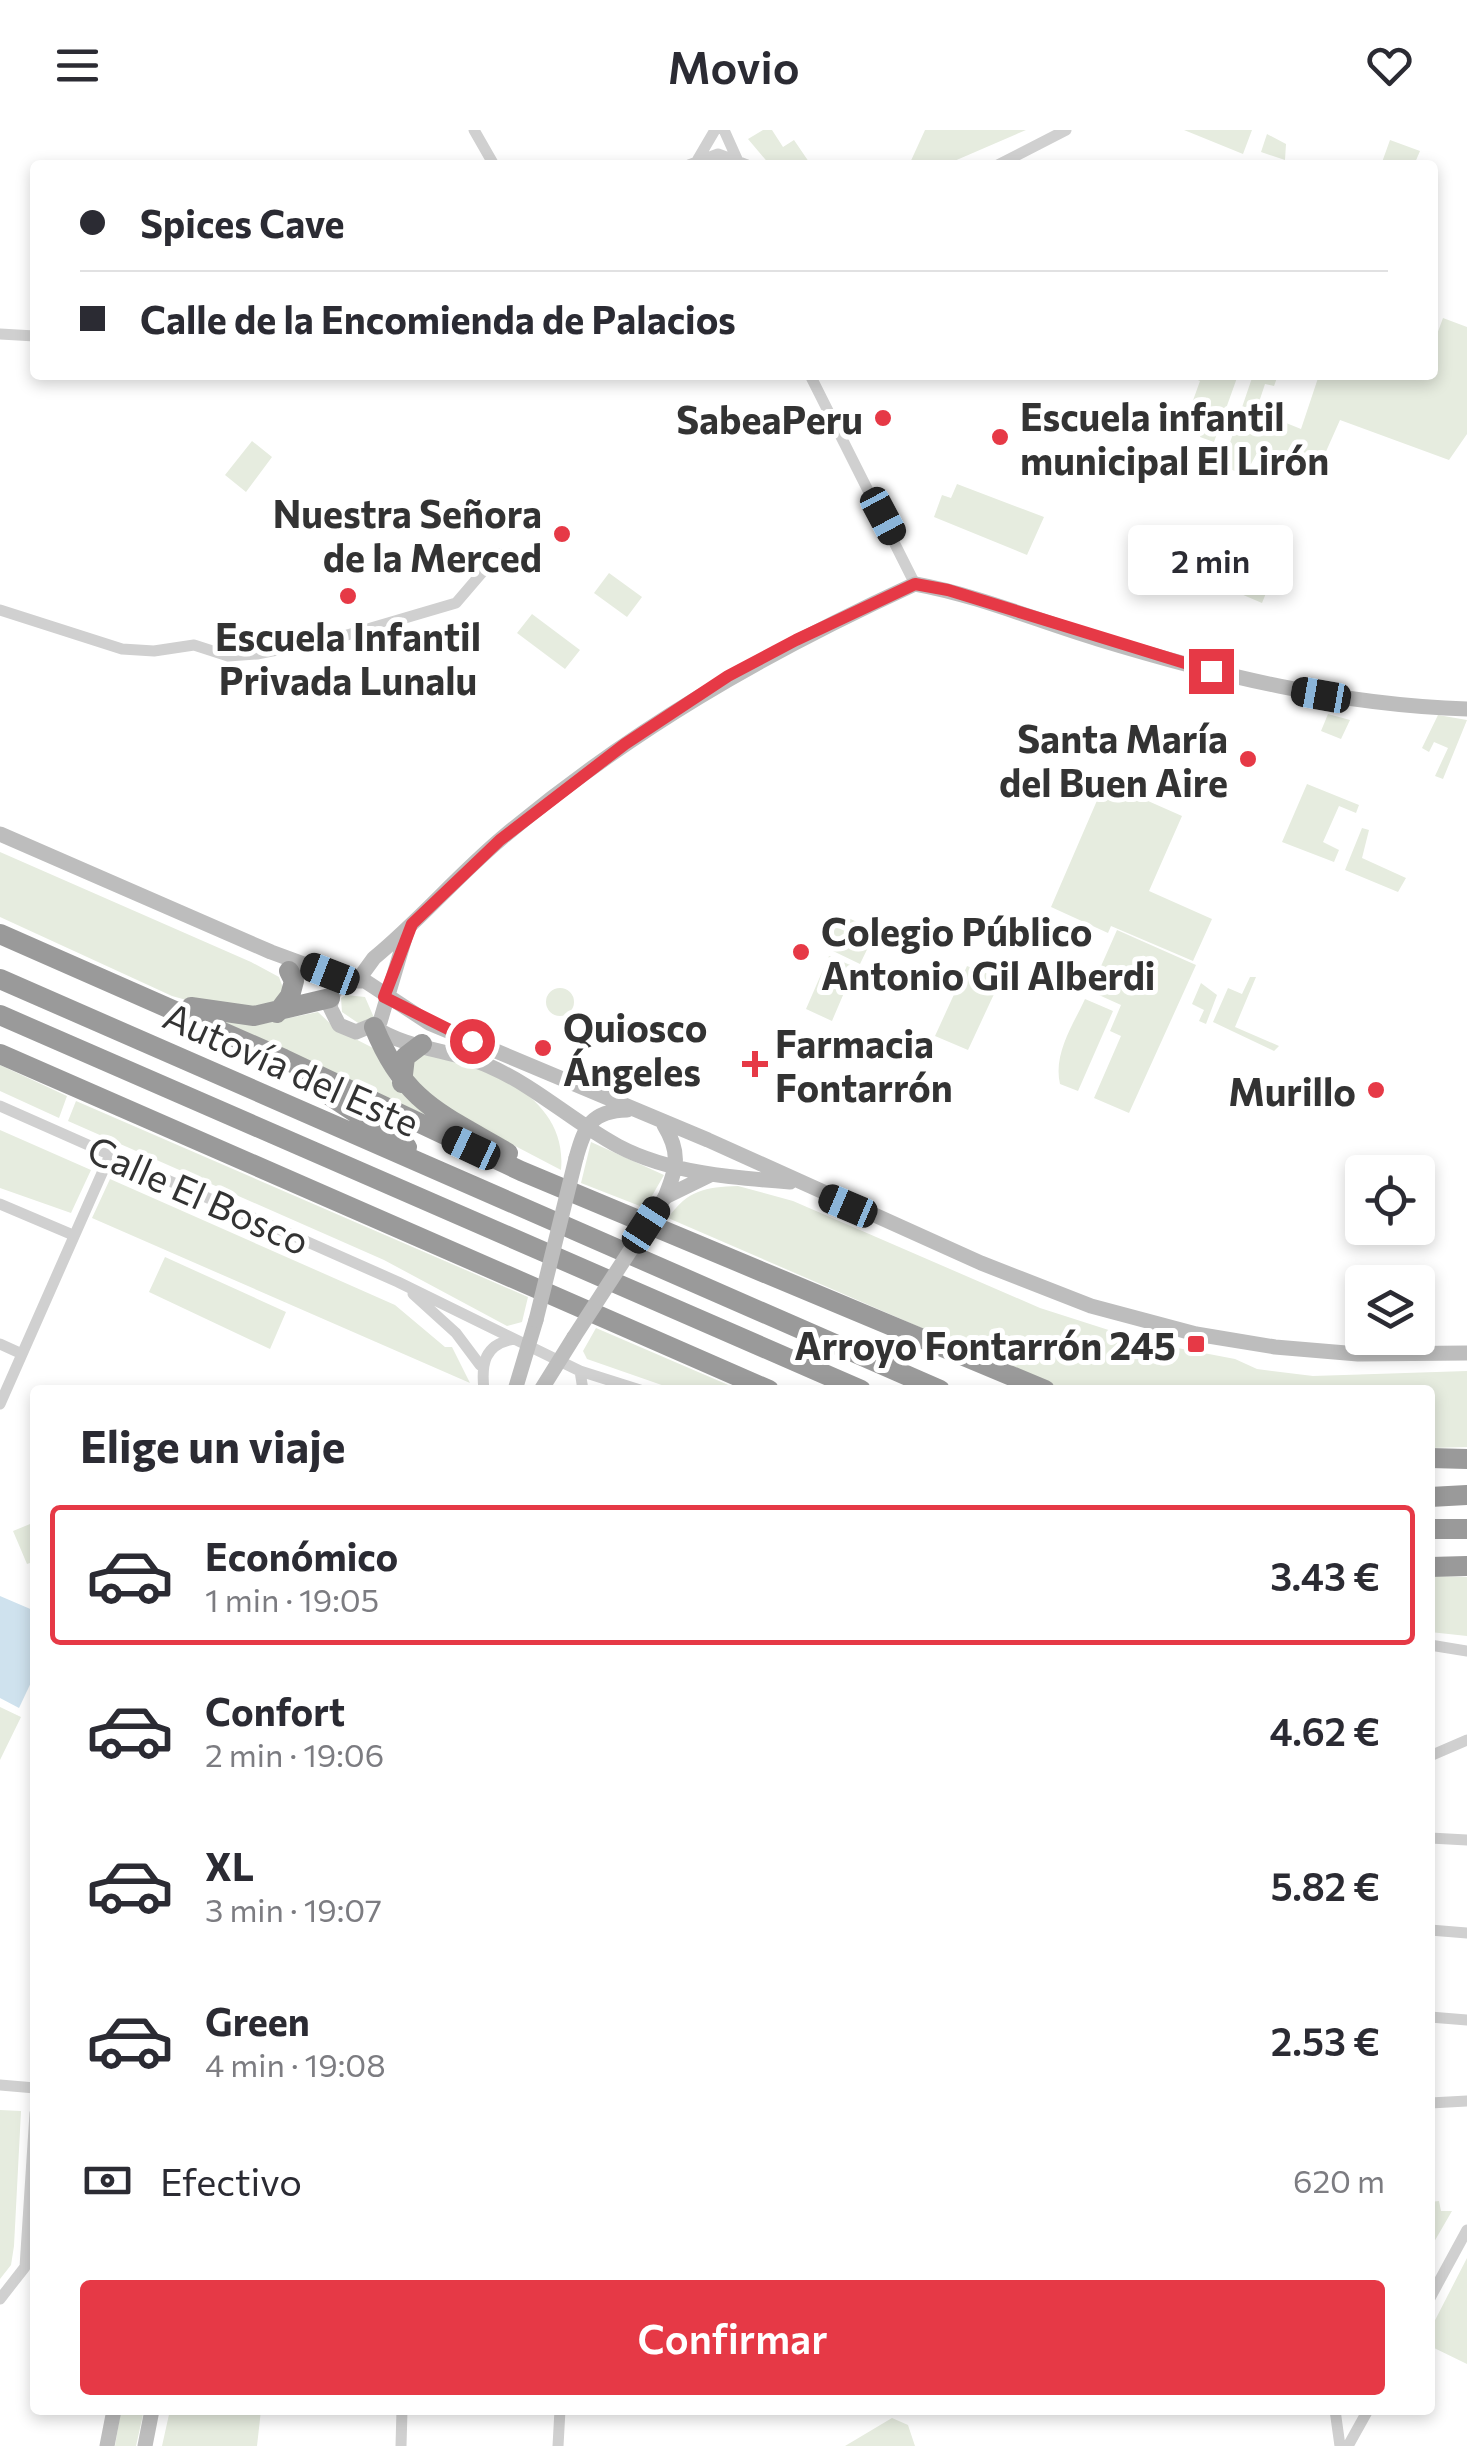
<!DOCTYPE html>
<html lang="es">
<meta charset="utf-8">
<style>
:root{--surface:#fff;--page:#f2f2f3;--text:#2b2b33;--muted:#7c7c81;--line:#e1e1e2;--accent:#e63946}
body{margin:0;font-family:Commissioner,sans-serif;background:var(--page);color:var(--text);height:100vh;display:flex;flex-direction:column;font-size:38px;white-space:nowrap}
*{box-sizing:border-box;margin:0}
p{font-size:32px;color:var(--muted)}
.icon{flex:none;width:55px;height:55px;fill:none;stroke:currentColor;stroke-width:2;stroke-linecap:round;stroke-linejoin:round}
.map{position:relative;flex:1;overflow:hidden}
.drawer{position:absolute;left:30px;top:1255px;width:1405px;height:1030px;display:flex;flex-direction:column;background:var(--surface);border-radius:10px;box-shadow:0 5px 15px #0003}
.drawer>*{flex:none}
.hud{position:absolute;left:30px;top:30px;width:1408px;height:220px;border-radius:10px;box-shadow:0 5px 15px #0003;display:grid;align-content:center;height:220px;padding:0 50px;background:var(--surface)}
.buttons{position:absolute;left:1345px;top:1025px;display:grid;gap:20px}
.buttons a{display:grid;place-items:center;width:90px;height:90px;border-radius:10px;background:var(--surface);box-shadow:0 5px 15px #0003;font-size:50px}
.end{position:absolute;width:45px;height:45px;margin:-22px;border:12px solid #e63946;background:#fff;box-shadow:0 0 0 5px #fff}
.from{border-radius:50%}
.bubble{position:absolute;height:70px;border-radius:10px;background:var(--surface);box-shadow:0 5px 15px #0003;font-size:32px;font-weight:600;line-height:70px;text-align:center}
.car{position:absolute;width:30px;height:60px;margin:-30px -15px;border-radius:12px;box-shadow:0 0 8px 2px #0007;background:linear-gradient(#222 24%,#8ab4d8 0 40%,#222 0 76%,#8ab4d8 0 86%,#222 0)}
.hud b{display:flex;align-items:center;gap:35px;height:95px;font-size:38px}
.hud b+b{border-top:2px solid var(--line)}
.hud i{width:25px;height:25px;background:var(--text)}
ul{padding:0;list-style:none}
li{display:flex;align-items:center;gap:30px;height:140px;margin:0 20px 15px;padding:0 30px;border:5px solid transparent;border-radius:10px}
li div{flex:1}
li b{display:block;font-size:38px}
li em{font-style:normal;font-weight:600}
li.current{border-color:var(--accent)}
li>.icon{width:90px;height:90px;stroke-width:1.5}
h2{padding:0 50px;font-size:45px;line-height:120px}
.pay{display:flex;align-items:center;gap:25px;height:110px;padding:0 50px;font-size:38px}
.pay p{margin-inline-start:auto}
.primary-button{display:flex;gap:20px;margin-top:auto;padding:20px 50px}
.primary-button a{flex:1;height:115px;border-radius:10px;background:var(--accent);color:#fff;font-size:40px;font-weight:600;line-height:115px;text-align:center}
header{display:flex;justify-content:space-between;align-items:center;height:130px;padding:0 50px;background:var(--surface);font-size:45px;font-weight:600}
.map>svg:first-child{display:block}
.green{fill:#e6ecdf}
.water{fill:#cfe2ee}
.lines{fill:none;stroke-linecap:round;stroke-linejoin:round}
.street{stroke:#d0d0d0;stroke-width:11}
.secondary{stroke:#bdbdbd;stroke-width:15}
.highway{stroke:#9a9a9a;stroke-width:20}
.secondary-bridge{stroke:#bdbdbd;stroke-width:15}
.route{stroke:#e63946;stroke-width:12}
.poi-dot{fill:#e63946;stroke:#fff;stroke-width:4}
.labels{text-anchor:middle;dominant-baseline:central;stroke-width:10;stroke-linejoin:round;paint-order:stroke}
.poi-label{font-size:38px;font-weight:bold;fill:#333;stroke:#fff;text-anchor:end}
.street-label{font-size:38px;fill:#333;stroke:#fff}
</style>
<header><svg class="icon" aria-label="menu" viewBox="0 0 24 24"><path d="M4 6h16M4 12h16M4 18h16"/></svg>Movio<svg class="icon" aria-label="heart" viewBox="0 0 24 24"><path d="M12 20l-8-8c-3-5 5-10 8-4 3-6 11-1 8 4z"/></svg></header>
<div class="map">
<svg width="1467" height="2316" viewBox="0 0 1467 2316">
<rect width="100%" height="100%" fill="#fff"/>
<path class="green" d="M763 0H772L783 17 794 10 809 32 817 35H770L748 9Z
M925 0H1026L945 35H909Z
M1184 0H1252L1243 24Z
M1267 4 1286 14 1285 30 1261 22Z
M1390 10 1420 21 1414 35H1381Z
M1443 188 1467 197V304L1449 330 1340 290 1316 344 1257 323 1245 345 1222 336 1253 245H1278L1274 256 1265 254 1256 281 1301 299 1319 245H1432L1433 215Z
M1187 245H1238L1214 312 1200 307 1208 282 1191 276 1200 251Z
M252 311 272 327 246 362 225 345Z
M957 354 1044 387 1027 425 934 387 942 365 951 368Z
M1258 422 1279 431 1262 473 1241 464Z
M609 443 642 467 627 487 594 463Z
M532 484 580 520 565 539 517 503Z
M1328 584 1350 590 1341 609 1321 601Z
M1438 585 1467 590 1443 649 1435 646 1448 618 1434 612 1429 622 1422 618Z
M1105 652 1182 686 1149 761 1212 789 1193 831 1111 796 1108 803 1051 777Z
M1307 654 1359 675 1356 683 1339 676 1323 712 1339 720 1334 732 1282 712Z
M1362 698 1369 700 1362 728 1406 748 1398 762 1345 740Z
M0 722 251 832 279 847 285 863 265 878 197 873 172 866 0 787Z
M840 784 876 801 860 834 833 821V803Z
M1117 800 1196 835 1129 983 1094 968 1121 906 1110 901 1121 875 1090 861Z
M829 826 855 837 832 891 806 879Z
M967 836 1001 849 968 920 935 906Z
M1250 847H1256L1235 897 1279 916 1274 921 1213 892 1228 858 1242 864Z
M1201 853 1217 865 1206 894 1199 891 1204 880 1192 874Z
M546 872a14 14 0 1 1 28 0a14 14 0 1 1-28 0Z
M346 865 365 867 375 890 361 895 342 882 341 868Z
M1085 869 1113 881 1078 961 1060 954C1053 924 1073 895 1085 869Z
M318 882 336 899 373 918 392 952 451 996 199 886 265 893Z
M423 923C486 933 568 967 561 1040L424 968 406 936Z
M0 935 67 966 59 988 0 961Z
M76 971 528 1167 522 1192 507 1196 384 1130 68 991Z
M0 1000 91 1040 71 1083 0 1058Z
M591 1012 664 1045 645 1078 581 1053Z
M110 1049 395 1175 445 1217H452L470 1253 92 1088Z
M738 1056 793 1071 1040 1178 1146 1212 1235 1229 1257 1239 1313 1246 1467 1241V1317L1430 1318V1260H1065L668 1088C688 1060 705 1057 738 1056Z
M165 1127 286 1182 270 1219 149 1162Z
M596 1198 740 1260H676L587 1229 583 1221Z
M35 1392V1446L33 1432 27 1434 13 1401Z
M1430 1446 1467 1447V1506L1430 1502Z
M0 1577 21 1587 0 1630Z
M0 1980 21 1981 14 2116 11 2135 0 2149Z
M1439 2071 1441 2081H1452L1430 2119V2072Z
M1467 2128V2234L1430 2216V2200Z
M121 2280H144L136 2316H115Z
M170 2280H261L257 2316H162Z
M892 2288 908 2295 915 2316H845Z"/>
<path class="water" d="M0 1466 35 1481V1544L19 1578 0 1568Z"/>
<g class="lines">
<path class="street" d="M474 0 494 35
M724 0 737 29
M698 29 715 0
M689 35 718 24 747 35
M998 35 1066 0
M0 204 35 206
M810 245 915 454
M0 480 122 519 154 521 194 515 228 526 257 524 337 508 456 473 498 424
M0 976 398 1152 580 1241 640 1260
M0 1074 73 1105
M413 1164 456 1203 480 1235
M0 1214 22 1224
M580 1241 583 1260
M484 1260C481 1234 484 1214 514 1209
M0 1274 110 1025
M1430 1515 1467 1521
M1430 1626 1467 1610
M1430 1708 1467 1710
M1430 1800 1467 1803
M1430 1887 1467 1890
M0 1955 35 1958
M1430 1973 1467 1971
M1430 2168 1467 2100
M0 2169 25 2137 35 1983
M1335 2280 1340 2316
M401 2316 402 2280
M558 2316 560 2280
M1348 2316 1368 2280"/>
<path class="secondary" d="M0 704 271 822 350 851
M407 801 380 892 356 902 339 895 330 877 334 861 350 851H365L429 893 708 1010 981 1133 1091 1176 1196 1204 1275 1217 1358 1224 1467 1223
M358 850 374 828C419 791 457 746 502 708 632 599 761 525 915 454 977 465 1038 491 1098 509 1219 546 1341 575 1467 579
M374 897C406 919 452 920 489 936 537 957 573 992 618 1016 669 1043 734 1048 790 1052
M664 995C681 1023 677 1038 665 1067
M576 1028C585 996 591 981 627 980
M665 1067 710 1045
M515 1260 536 1190
M541 1260 574 1207
M107 2316 114 2280
M145 2316 152 2280"/>
<path class="highway" d="M0 804 284 929 521 1041 1045 1260
M0 849 940 1260
M191 877 254 886 330 868
M277 883 290 866 294 851 289 841
M0 885 861 1260
M374 897C405 973 440 983 508 1023
M0 924 769 1260
M402 953 405 927 422 914
M318 958 407 1017
M1430 1328 1467 1329
M1430 1367 1467 1365
M1430 1399H1467
M1430 1437 1467 1436"/>
<path class="secondary-bridge" d="M536 1190 576 1028
M574 1207 665 1067"/>
</g>
<g class="lines">
<path class="route" d="M472 911 384 867 412 794 500 710 625 614 728 546 796 510 915 454 948 460 1211 541"/>
</g>
<g class="poi-dot">
<circle cx="883" cy="288" r="10"/>
<circle cx="1000" cy="307" r="10"/>
<circle cx="562" cy="404" r="10"/>
<circle cx="348" cy="466" r="10"/>
<circle cx="1248" cy="629" r="10"/>
<circle cx="801" cy="822" r="10"/>
<circle cx="543" cy="918" r="10"/>
<path d="M750 919h10v10h10v10h-10v10h-10v-10h-10v-10h10z"/>
<circle cx="1376" cy="960" r="10"/>
<rect x="1186" y="1204" width="20" height="20" rx="5"/>
</g>
<g class="labels">
<g class="poi-label">
<text x="1020" y="285" text-anchor="start">Escuela infantil<tspan x="1020" dy="44">municipal El Lirón</tspan></text>
<text x="863" y="288">SabeaPeru</text>
<text x="542" y="382">Nuestra Señora<tspan x="542" dy="44">de la Merced</tspan></text>
<text x="348" y="505" text-anchor="middle">Escuela Infantil<tspan x="348" dy="44">Privada Lunalu</tspan></text>
<text x="1228" y="607">Santa María<tspan x="1228" dy="44">del Buen Aire</tspan></text>
<text x="821" y="800" text-anchor="start">Colegio Público<tspan x="821" dy="44">Antonio Gil Alberdi</tspan></text>
<text x="563" y="896" text-anchor="start">Quiosco<tspan x="563" dy="44">Ángeles</tspan></text>
<text x="775" y="912" text-anchor="start">Farmacia<tspan x="775" dy="44">Fontarrón</tspan></text>
<text x="1356" y="960">Murillo</text>
<text x="1176" y="1214">Arroyo Fontarrón 245</text>
</g>
<g class="street-label">
<text transform="translate(292 938) rotate(24)">Autovía del Este</text>
<text transform="translate(199 1064) rotate(24)">Calle El Bosco</text>
</g>
</g>
</svg>
<div class="buttons">
<a><svg class="icon" aria-label="locate" viewBox="0 0 24 24"><circle cx="12" cy="12" r="6"/><path d="M12 2v4M12 18v4M2 12h4M18 12h4"/></svg></a>
<a><svg class="icon" aria-label="layers" viewBox="0 0 24 24"><path d="M12 4l9 5-9 5-9-5zM3 14l9 5 9-5"/></svg></a>
</div>
<i class="end from" style="left:472px;top:911px"></i>
<i class="end" style="left:1211px;top:541px"></i>
<div class="bubble" style="left:1128px;top:395px;width:165px">2 min</div>
<i class="car" style="left:883px;top:386px;rotate:152deg"></i>
<i class="car" style="left:1321px;top:565px;rotate:280deg"></i>
<i class="car" style="left:330px;top:844px;rotate:291deg"></i>
<i class="car" style="left:471px;top:1018px;rotate:295deg"></i>
<i class="car" style="left:848px;top:1076px;rotate:293deg"></i>
<i class="car" style="left:646px;top:1095px;rotate:33deg"></i>
<div class="hud">
<b><i class="from"></i>Spices Cave</b>
<b><i></i>Calle de la Encomienda de Palacios</b>
</div>
<section class="drawer">
<h2>Elige un viaje</h2>
<ul>
<li class="current"><svg class="icon" aria-label="car" viewBox="0 0 24 24"><path d="M5 17H2v-5l4-1 3-4h7l3 4 3 1v5h-3M9 17h6M6 11h13"/><circle cx="7" cy="17" r="2"/><circle cx="17" cy="17" r="2"/></svg><div><b>Económico</b><p>1 min · 19:05</p></div><em>3.43 €</em></li>
<li><svg class="icon" aria-label="car" viewBox="0 0 24 24"><path d="M5 17H2v-5l4-1 3-4h7l3 4 3 1v5h-3M9 17h6M6 11h13"/><circle cx="7" cy="17" r="2"/><circle cx="17" cy="17" r="2"/></svg><div><b>Confort</b><p>2 min · 19:06</p></div><em>4.62 €</em></li>
<li><svg class="icon" aria-label="car" viewBox="0 0 24 24"><path d="M5 17H2v-5l4-1 3-4h7l3 4 3 1v5h-3M9 17h6M6 11h13"/><circle cx="7" cy="17" r="2"/><circle cx="17" cy="17" r="2"/></svg><div><b>XL</b><p>3 min · 19:07</p></div><em>5.82 €</em></li>
<li><svg class="icon" aria-label="car" viewBox="0 0 24 24"><path d="M5 17H2v-5l4-1 3-4h7l3 4 3 1v5h-3M9 17h6M6 11h13"/><circle cx="7" cy="17" r="2"/><circle cx="17" cy="17" r="2"/></svg><div><b>Green</b><p>4 min · 19:08</p></div><em>2.53 €</em></li>
</ul>
<div class="pay"><svg class="icon" aria-label="cash" viewBox="0 0 24 24"><path d="M3 7h18v10H3z"/><circle cx="12" cy="12" r="2"/></svg>Efectivo<p>620 m</p></div>
<div class="primary-button"><a>Confirmar</a></div>
</section>
</div>
